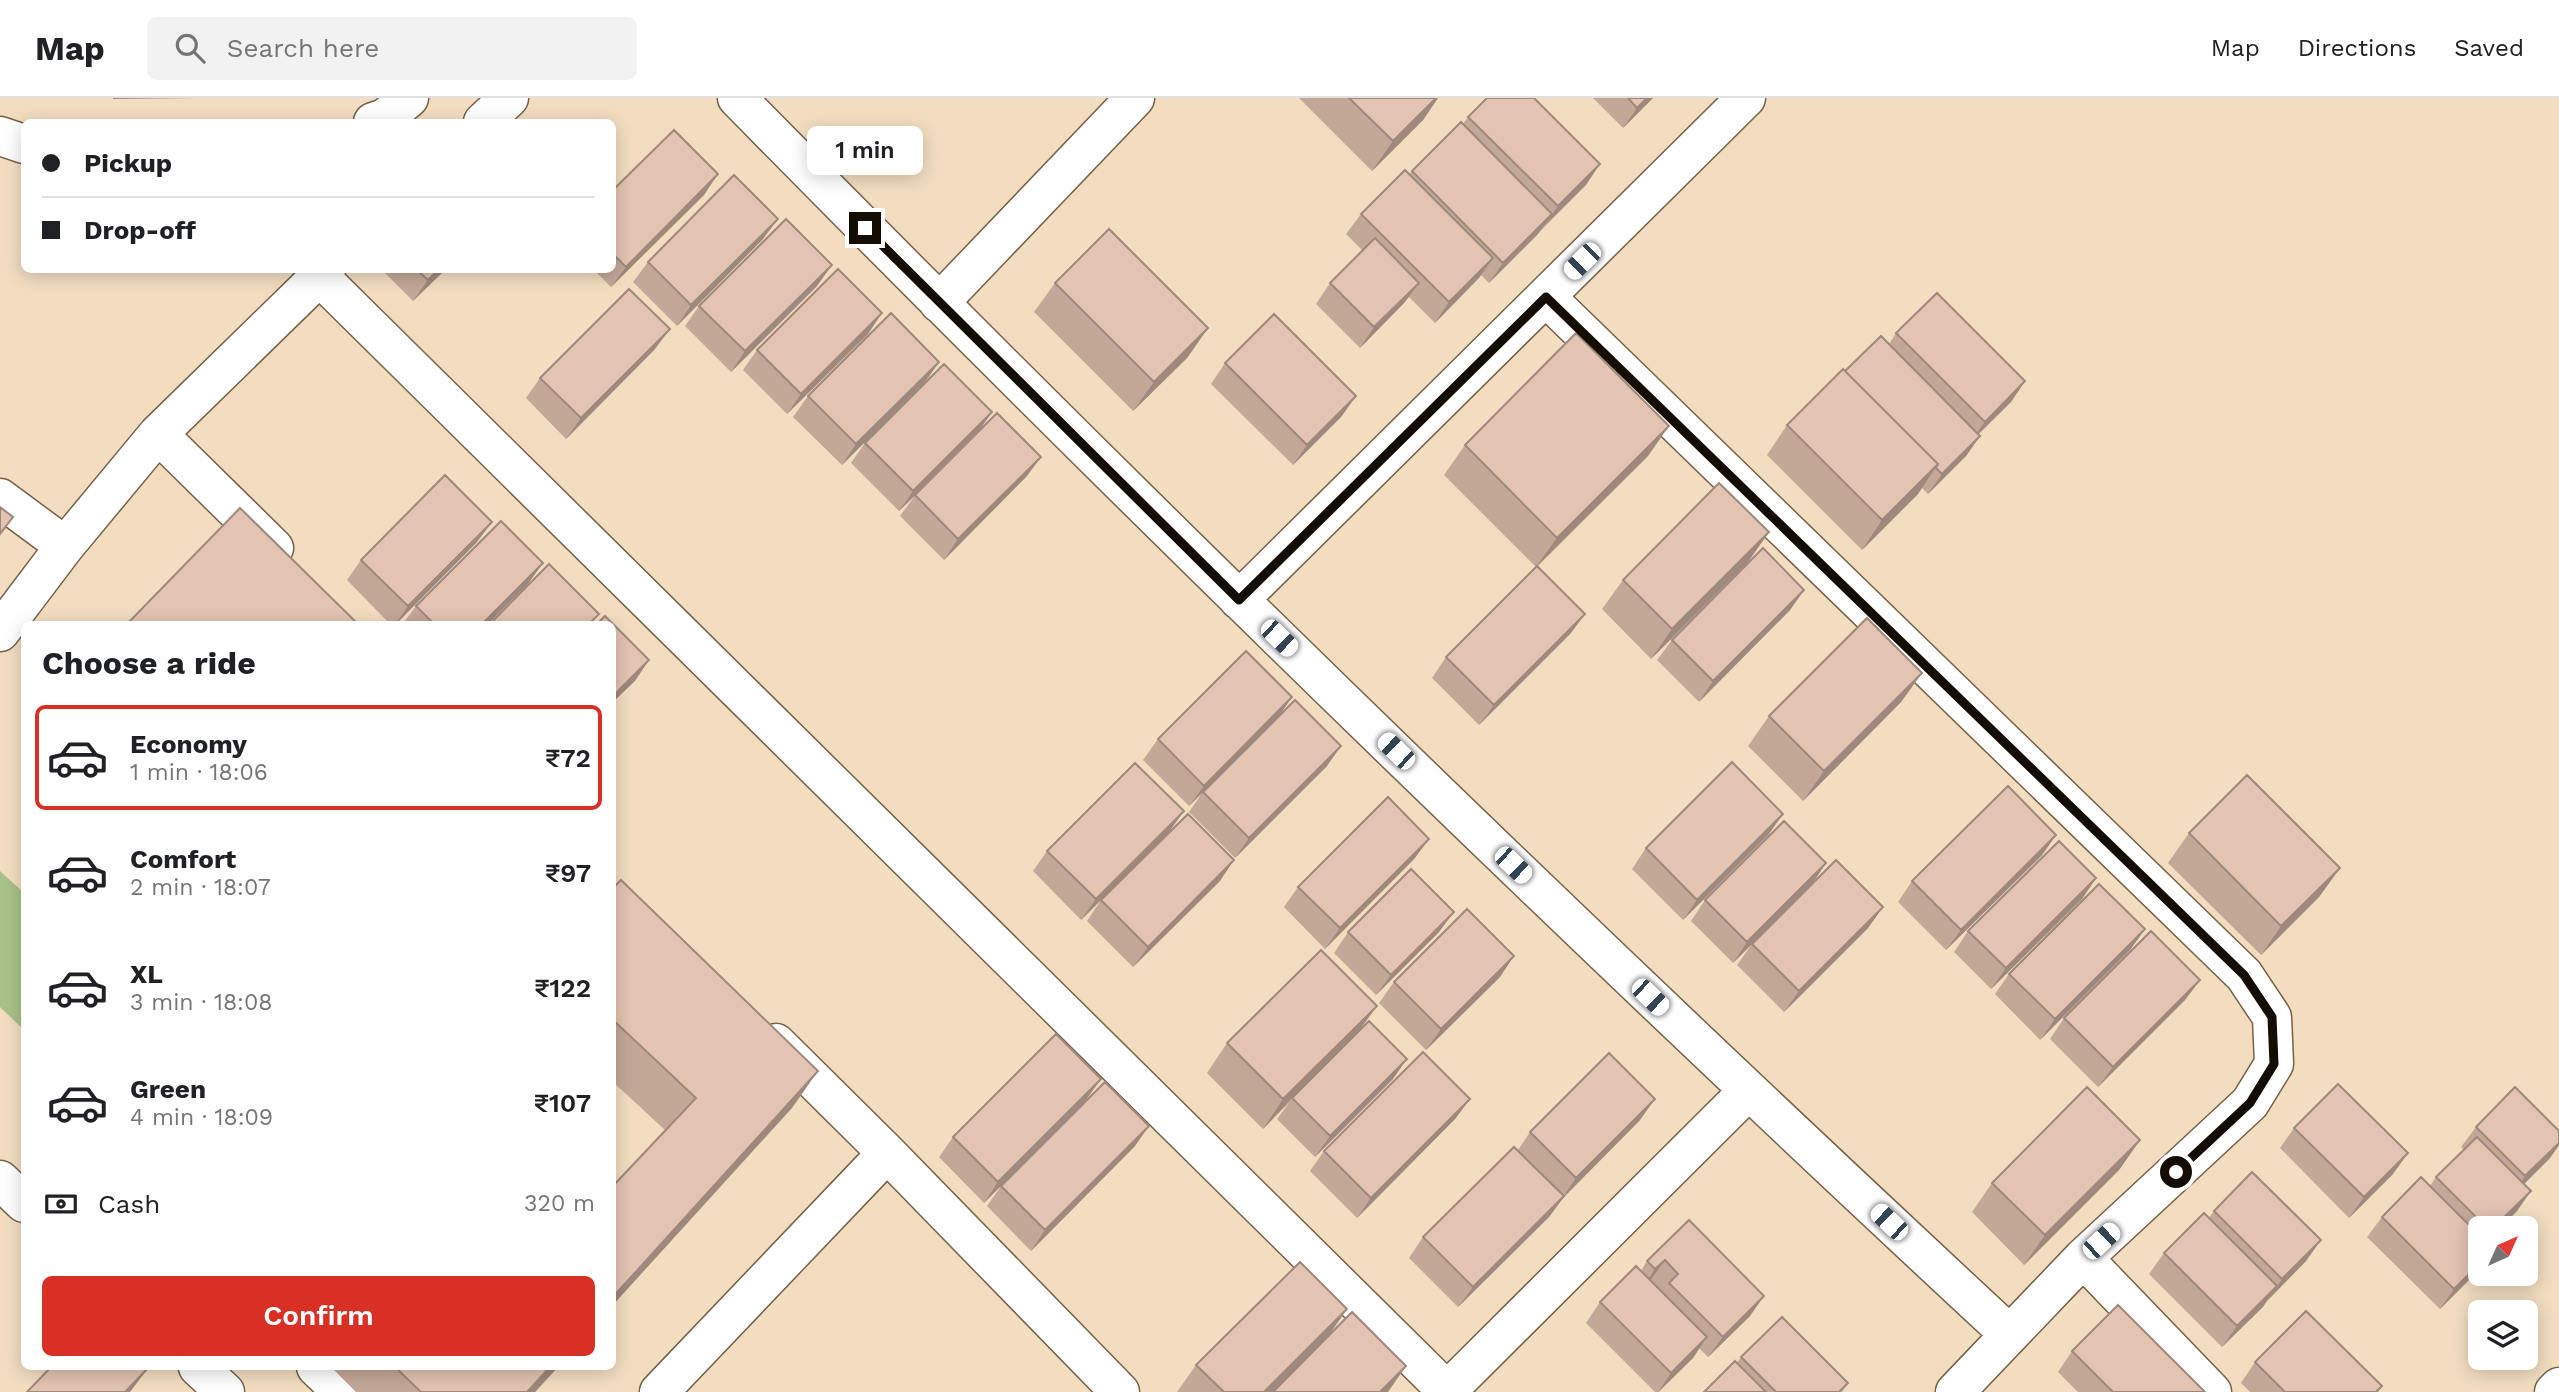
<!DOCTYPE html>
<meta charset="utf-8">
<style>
:root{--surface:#fff;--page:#f2f2f2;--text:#202124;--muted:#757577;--line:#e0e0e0;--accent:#d93025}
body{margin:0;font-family:"Work Sans",sans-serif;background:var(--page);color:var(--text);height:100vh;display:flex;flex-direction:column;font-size:26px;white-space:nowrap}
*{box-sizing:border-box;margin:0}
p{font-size:23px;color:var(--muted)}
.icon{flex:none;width:38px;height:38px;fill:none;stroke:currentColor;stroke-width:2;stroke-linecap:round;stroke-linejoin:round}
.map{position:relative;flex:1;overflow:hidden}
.sheet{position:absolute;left:21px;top:523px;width:595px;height:749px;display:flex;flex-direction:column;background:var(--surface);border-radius:10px;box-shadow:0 4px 18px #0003}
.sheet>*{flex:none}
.banner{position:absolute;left:21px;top:21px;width:595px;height:154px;border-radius:10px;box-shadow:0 4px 18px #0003;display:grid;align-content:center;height:154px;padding:0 21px;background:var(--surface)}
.needle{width:46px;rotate:45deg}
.fabs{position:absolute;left:2468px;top:1118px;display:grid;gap:14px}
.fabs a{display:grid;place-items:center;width:70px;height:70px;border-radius:10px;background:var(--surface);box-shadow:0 4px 18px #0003;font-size:35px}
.end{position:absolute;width:32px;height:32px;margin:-16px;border:9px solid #140d04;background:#fff;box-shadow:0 0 0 4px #fff}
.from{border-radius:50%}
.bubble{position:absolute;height:49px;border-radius:10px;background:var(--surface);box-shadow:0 4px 18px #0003;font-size:23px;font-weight:600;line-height:49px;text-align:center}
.car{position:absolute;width:21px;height:42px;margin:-21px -10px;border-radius:9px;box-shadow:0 0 5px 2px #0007;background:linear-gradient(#fff 24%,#345 0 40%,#fff 0 76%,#345 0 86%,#fff 0)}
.banner b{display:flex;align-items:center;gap:24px;height:66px;font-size:26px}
.banner b+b{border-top:2px solid var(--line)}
.banner i{width:18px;height:18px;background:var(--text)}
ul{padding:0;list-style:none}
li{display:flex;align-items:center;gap:21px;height:105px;margin:0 14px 10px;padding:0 7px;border:4px solid transparent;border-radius:10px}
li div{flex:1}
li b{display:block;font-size:26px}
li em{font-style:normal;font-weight:600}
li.selected{border-color:var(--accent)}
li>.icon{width:63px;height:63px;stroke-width:1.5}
h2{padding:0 21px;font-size:32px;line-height:84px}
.pay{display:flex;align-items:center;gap:18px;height:77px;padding:0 21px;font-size:26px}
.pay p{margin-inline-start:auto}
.cta{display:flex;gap:14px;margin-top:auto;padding:14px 21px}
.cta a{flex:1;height:80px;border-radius:10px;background:var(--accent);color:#fff;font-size:28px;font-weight:600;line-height:80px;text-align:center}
header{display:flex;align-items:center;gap:42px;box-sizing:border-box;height:98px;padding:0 35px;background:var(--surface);border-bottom:2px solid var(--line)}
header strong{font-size:33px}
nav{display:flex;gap:38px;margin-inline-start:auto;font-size:24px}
.search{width:490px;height:63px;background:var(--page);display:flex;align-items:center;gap:18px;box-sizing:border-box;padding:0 24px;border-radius:10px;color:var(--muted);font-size:26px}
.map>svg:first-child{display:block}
.green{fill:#a9c189}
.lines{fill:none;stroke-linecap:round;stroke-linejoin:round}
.minor-casing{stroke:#746148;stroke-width:41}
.minor{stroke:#fff;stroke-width:38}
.wall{fill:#c3a898}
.shaded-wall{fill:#9f887c}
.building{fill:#e3c3b1;stroke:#9f887c;stroke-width:2}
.route{stroke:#140d04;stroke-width:9}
</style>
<header>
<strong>Map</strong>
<div class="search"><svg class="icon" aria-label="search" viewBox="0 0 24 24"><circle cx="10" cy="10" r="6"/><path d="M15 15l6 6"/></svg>Search here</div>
<nav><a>Map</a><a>Directions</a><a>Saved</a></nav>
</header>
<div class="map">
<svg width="2559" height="1294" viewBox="0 0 2559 1294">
<rect width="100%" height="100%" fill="#f2ddc1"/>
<path class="green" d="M0 773 24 795V932L0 909Z"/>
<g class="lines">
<defs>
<path id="minor" d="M737 0C1152 422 1576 834 2009 1236
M373 24 385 20 409 0
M483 24 509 0
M0 38 24 46
M319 178 1447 1293
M1546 199 2244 877 2272 919 2274 966 2250 1005 2083 1160 1955 1294
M939 205 1135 0
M158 336 274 450
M0 400 65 448
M1239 502 1746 0
M0 534 65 448 158 336 326 172
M776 945 887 1055 1120 1294
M0 1082 24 1105
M2083 1160 2212 1294
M198 1269 225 1294
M316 1269 342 1294
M659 1294 887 1055
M1446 1294 1748 993
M2554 1294 2559 1289"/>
</defs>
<use href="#minor" class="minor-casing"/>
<use href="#minor" class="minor"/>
</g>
<path class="wall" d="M1299 0H1438L1423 22 1372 73Z
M1593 0H1653L1623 30Z
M1468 19 1586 87 1489 185 1481 177 1435 225 1409 199 1404 205 1360 250 1316 206 1330 185 1363 153 1346 136 1361 116 1409 76 1463 26Z
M612 93 704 97 611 189 594 172H612Z
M763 141 677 228 633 184 648 164Z
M382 172H445L413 203Z
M1055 185 1208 230 1187 260 1133 313 1034 214Z
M817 188 731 274 685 228 699 208Z
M1896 235 2025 283 2011 304 1979 336 1980 338 1966 358 1928 396 1922 390 1918 396 1862 452 1767 357 1787 327 1845 273 1889 246Z
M868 236 787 316 743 272 757 252Z
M655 251 566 341 526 300 540 280Z
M939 264 925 284 842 367 793 319 808 298Z
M1225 265 1356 298 1341 319 1293 367 1211 286Z
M992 314 979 333 1041 359 1026 379 944 462 900 418 914 399 899 413 851 365 865 345Z
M1465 347 1648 358 1537 469 1585 516 1570 536 1479 627 1432 580 1446 559 1536 469 1444 377Z
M1769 434 1748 464 1651 561 1602 511 1623 482Z
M477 444 395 527H391L347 482 361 462Z
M528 486 487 527H402L416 508Z
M1804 492 1790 512 1699 604 1657 562 1672 542Z
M1922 575 1901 604 1803 703 1748 648 1769 618Z
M1292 599 1279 618 1327 668 1235 760 1189 714 1202 695 1189 708 1143 662 1158 641Z
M1169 734 1081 822 1033 773 1047 753Z
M2189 735 2340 770 2319 799 2261 857 2168 765Z
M1769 736 1683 822 1632 771 1646 750Z
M2056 737 2042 757 1946 852 1898 804 1912 783Z
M1429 741 1414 761 1325 851 1284 809 1298 789Z
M1826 765 1812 786 1733 865 1691 823 1705 802Z
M2096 780 2082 801 1991 891 1954 854 1968 833Z
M1220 783 1133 869 1087 823 1101 802Z
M612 791 792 1010 666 1033 612 983Z
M1883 809 1868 830 1784 914 1737 867 1752 846Z
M2145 831 2130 852 2040 942 1995 896 2009 876Z
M1348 834H1439L1376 897 1334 855Z
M1500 879 1426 952 1379 905 1394 884Z
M2200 882 2185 902 2098 989 2050 941 2064 920Z
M1360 933 1393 981 1315 1059 1277 1021 1289 1005 1263 1031 1207 975 1227 945Z
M1470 1001 1455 1021 1357 1120 1310 1073 1324 1053Z
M1086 1002 984 1105 939 1059 953 1039Z
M1640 1022 1563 1100 1549 1119 1458 1209 1409 1160 1423 1139 1518 1052 1530 1034Z
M2476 1029 2559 1033V1047L2550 1060 2524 1086 2517 1113 2500 1130H2480V1171L2440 1211 2367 1139 2382 1119 2430 1088 2436 1079 2464 1052 2461 1049Z
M2294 1030 2393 1076 2349 1120 2280 1050Z
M2140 1042 2119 1072 2024 1167 1972 1114 1992 1085Z
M1135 1048 1031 1153 987 1108 1001 1088Z
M2214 1113 2306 1163 2222 1249 2149 1176 2164 1155 2209 1120Z
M1689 1122 1750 1218 1708 1259 1699 1250 1693 1260 1659 1294H1655L1586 1225 1600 1204 1641 1173 1647 1163Z
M1347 1211 1327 1240 1388 1294H1177L1196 1267Z
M2072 1253 2205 1294H2078L2058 1274Z
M1741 1259 1848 1285 1842 1294H1704L1737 1265Z
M2255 1264 2382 1288 2378 1294H2250L2241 1285Z
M331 1269H558L535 1294H356Z"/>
<path class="shaded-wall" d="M113 0H197L113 1Z
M1436 0H1438L1423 22 1372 73 1393 43Z
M1647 0H1653L1623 30 1637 10Z
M1600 66 1586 87 1543 129 1558 108Z
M718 76 704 97 611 189 626 169Z
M1552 116 1538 136 1489 185 1503 165Z
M778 121 763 141 677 228 691 207Z
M1493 160 1479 180 1435 225 1449 204Z
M832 167 817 188 731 274 745 253Z
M438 172H445L413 203 428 182Z
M1419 185 1404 205 1360 250 1374 229Z
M882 215 868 236 787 316 801 296Z
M1208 230 1187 260 1133 313 1154 284Z
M670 231 655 251 566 341 581 320Z
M939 264 925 284 842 367 856 346Z
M2025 283 2011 304 1970 344 1985 324Z
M1356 298 1341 319 1293 367 1307 347Z
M992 314 978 334 899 413 913 393Z
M1669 328 1648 358 1536 469 1557 440Z
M1980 338 1966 358 1928 396 1942 376Z
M1041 359 1026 379 944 462 958 441Z
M1938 366 1918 396 1862 452 1882 422Z
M492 424 477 444 395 527 408 508Z
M1769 434 1748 464 1651 561 1672 531Z
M543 465 528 486 487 527H481Z
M1804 492 1790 512 1699 604 1713 583Z
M1585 516 1570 536 1479 627 1494 607Z
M649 562 635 583 612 605V599Z
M1922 575 1901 604 1803 703 1824 673Z
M1292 599 1278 619 1189 708 1204 688Z
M1341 648 1327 668 1235 760 1249 740Z
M1184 713 1169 734 1081 822 1096 801Z
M1783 716 1769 736 1683 822 1697 802Z
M2056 737 2042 757 1946 852 1961 832Z
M1429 741 1414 761 1325 851 1340 830Z
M1234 762 1220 783 1133 869 1148 849Z
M1826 765 1812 786 1733 865 1747 844Z
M2340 770 2319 799 2261 857 2281 828Z
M2096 780 2082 801 1991 891 2006 870Z
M1883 809 1868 830 1784 914 1799 893Z
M1454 814 1439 834 1376 897 1391 877Z
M2145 831 2130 852 2040 942 2055 921Z
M1514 858 1500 879 1426 952 1441 931Z
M2200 882 2185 902 2098 989 2113 969Z
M1377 908 1356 937 1292 1000 1263 1031 1283 1001Z
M1407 961 1393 981 1315 1059 1330 1038Z
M818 973 792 1010 612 1208V1200Z
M1101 981 1086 1002 984 1105 998 1084Z
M1470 1001 1455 1021 1357 1120 1371 1100Z
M1655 1001 1640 1022 1563 1100 1549 1119 1458 1209 1473 1189 1563 1099 1576 1080Z
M1149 1028 1135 1048 1031 1153 1045 1132Z
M2140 1042 2119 1072 2024 1167 2045 1137Z
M2559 1045V1047L2550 1060 2511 1099 2525 1078Z
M2408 1055 2393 1076 2349 1120 2364 1099Z
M2531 1093 2517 1113 2500 1130H2493Z
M2321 1142 2306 1163 2268 1202 2282 1181Z
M1665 1162 1650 1183 1641 1192 1655 1171Z
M2480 1165V1171L2440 1211 2454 1191Z
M2277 1188 2263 1209 2222 1249 2237 1228Z
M1764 1198 1750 1218 1708 1259 1723 1239Z
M1347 1211 1326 1241 1273 1294H1264Z
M1707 1239 1693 1260 1658 1294 1671 1275Z
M1406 1268 1388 1294H1380Z
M149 1269 130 1294H125Z
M550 1269H558L535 1294H527Z"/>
<path class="building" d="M1349 0H1436L1393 43Z
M1487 0H1534L1600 66 1558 108 1468 19Z
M1628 0H1647L1637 10Z
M1461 24 1552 116 1503 165 1412 73Z
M674 32 718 76 626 169 612 155V93Z
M1405 72 1493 160 1449 204 1361 116Z
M734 77 778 121 691 207 648 164Z
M786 121 832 167 745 253 699 208Z
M1109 131 1208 230 1154 284 1055 185Z
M1375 140 1419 185 1374 229 1330 185Z
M838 171 882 215 801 296 757 252Z
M417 172H438L428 182Z
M629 191 670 231 581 320 540 280Z
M1937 195 2025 283 1985 324 1896 235Z
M891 215 939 264 856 346 808 298Z
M1274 216 1356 298 1307 347 1225 265Z
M1576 235 1669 328 1557 440 1465 347Z
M1881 238 1980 338 1942 376 1936 370 1938 366 1845 273Z
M944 266 992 314 913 393 865 345Z
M1843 271 1938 366 1882 422 1787 327Z
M997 315 1041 359 958 441 915 397Z
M445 377 492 424 408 508 361 462Z
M1719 385 1769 434 1672 531 1623 482Z
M0 409 13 419 0 436Z
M240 410 359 527H126Z
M501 423 543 465 481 527H435L416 508Z
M1763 450 1804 492 1713 583 1672 542Z
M549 466 599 516 588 527H489Z
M1537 468 1585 516 1494 607 1446 559Z
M605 518 649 562 612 599V527H596Z
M1867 520 1922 575 1824 673 1769 618Z
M1246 553 1292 599 1204 688 1158 641Z
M1295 602 1341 648 1249 740 1203 694Z
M1732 664 1783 716 1697 802 1646 750Z
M1135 665 1184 713 1096 801 1047 753Z
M2247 677 2340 770 2281 828 2189 735Z
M2008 688 2056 737 1961 832 1912 783Z
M1388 699 1429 741 1340 830 1298 789Z
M1188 716 1234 762 1148 849 1101 802Z
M1784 723 1826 765 1747 844 1705 802Z
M2059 743 2096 780 2006 870 1968 833Z
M1836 762 1883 809 1799 893 1752 846Z
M1411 771 1454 814 1391 877 1348 834Z
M621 782 818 973 612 1200V1089L696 1000 612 921V791Z
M2099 786 2145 831 2055 921 2009 876Z
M1467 811 1514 858 1441 931 1394 884Z
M2151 833 2200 882 2113 969 2064 920Z
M1321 852 1377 908 1283 1001 1227 945Z
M1369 923 1407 961 1330 1038 1292 1000Z
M1056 936 1101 981 998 1084 953 1039Z
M1423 954 1470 1001 1371 1100 1324 1053Z
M1609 955 1655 1001 1576 1080 1530 1034Z
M1105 984 1149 1028 1045 1132 1001 1088Z
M2338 986 2408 1055 2364 1099 2294 1030Z
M2087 989 2140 1042 2045 1137 1992 1085Z
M2515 989 2559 1033V1045L2525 1078 2476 1029Z
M2477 1039 2531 1093 2493 1130H2487L2436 1079Z
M1514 1049 1564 1098 1473 1189 1423 1139Z
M2252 1074 2321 1142 2282 1181 2214 1113Z
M2421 1079 2480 1138V1165L2454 1191 2382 1119Z
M2204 1115 2277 1188 2237 1228 2164 1155Z
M1689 1122 1764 1198 1723 1239 1669 1185 1678 1176 1665 1162 1655 1171 1647 1163Z
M1300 1164 1347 1211 1264 1294H1224L1196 1267Z
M1636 1168 1707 1239 1671 1275 1600 1204Z
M2118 1207 2205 1294H2113L2072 1253Z
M2306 1213 2382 1288 2376 1294H2285L2255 1264Z
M1352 1214 1406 1268 1380 1294H1273Z
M1782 1219 1848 1285 1839 1294H1776L1741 1259Z
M1735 1263 1766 1294H1704Z
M51 1269H149L125 1294H27Z
M395 1269H550L527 1294H421Z"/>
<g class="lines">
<path class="route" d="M865 130 1239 502 1546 199 2244 877 2272 919 2274 966 2250 1005 2176 1074"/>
</g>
</svg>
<div class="fabs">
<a><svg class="needle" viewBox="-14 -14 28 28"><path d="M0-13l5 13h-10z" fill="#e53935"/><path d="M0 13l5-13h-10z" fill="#757577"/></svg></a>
<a><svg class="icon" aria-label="layers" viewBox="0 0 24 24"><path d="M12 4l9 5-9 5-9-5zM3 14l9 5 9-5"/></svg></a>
</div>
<i class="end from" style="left:2176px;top:1074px"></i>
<i class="end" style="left:865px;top:130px"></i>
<div class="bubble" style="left:807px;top:28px;width:116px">1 min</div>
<i class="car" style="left:1582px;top:163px;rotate:225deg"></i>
<i class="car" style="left:1279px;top:540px;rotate:134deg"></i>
<i class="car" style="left:1396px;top:653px;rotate:314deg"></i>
<i class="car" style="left:1513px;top:767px;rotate:134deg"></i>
<i class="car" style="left:1650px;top:899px;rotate:134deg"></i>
<i class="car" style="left:1889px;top:1124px;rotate:313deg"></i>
<i class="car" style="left:2101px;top:1143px;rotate:47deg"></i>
<div class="banner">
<b><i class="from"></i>Pickup</b>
<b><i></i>Drop-off</b>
</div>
<section class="sheet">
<h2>Choose a ride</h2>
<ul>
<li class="selected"><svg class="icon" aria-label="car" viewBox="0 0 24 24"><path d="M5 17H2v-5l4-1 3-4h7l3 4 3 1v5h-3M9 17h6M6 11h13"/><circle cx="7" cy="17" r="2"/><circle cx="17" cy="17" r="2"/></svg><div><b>Economy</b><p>1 min · 18:06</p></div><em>₹72</em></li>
<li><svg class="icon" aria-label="car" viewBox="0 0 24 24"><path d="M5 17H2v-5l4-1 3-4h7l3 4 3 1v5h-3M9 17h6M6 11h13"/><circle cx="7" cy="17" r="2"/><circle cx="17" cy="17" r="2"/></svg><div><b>Comfort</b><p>2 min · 18:07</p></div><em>₹97</em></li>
<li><svg class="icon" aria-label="car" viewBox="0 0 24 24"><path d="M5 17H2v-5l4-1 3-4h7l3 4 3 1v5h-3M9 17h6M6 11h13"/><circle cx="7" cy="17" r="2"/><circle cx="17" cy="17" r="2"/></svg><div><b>XL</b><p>3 min · 18:08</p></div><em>₹122</em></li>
<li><svg class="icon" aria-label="car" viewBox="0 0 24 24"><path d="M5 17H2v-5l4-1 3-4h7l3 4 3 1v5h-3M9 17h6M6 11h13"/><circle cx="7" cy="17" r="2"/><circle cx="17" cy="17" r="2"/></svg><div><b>Green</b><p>4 min · 18:09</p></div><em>₹107</em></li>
</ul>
<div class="pay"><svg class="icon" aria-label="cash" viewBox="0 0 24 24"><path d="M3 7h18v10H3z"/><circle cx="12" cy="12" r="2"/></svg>Cash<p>320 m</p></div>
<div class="cta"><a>Confirm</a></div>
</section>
</div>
